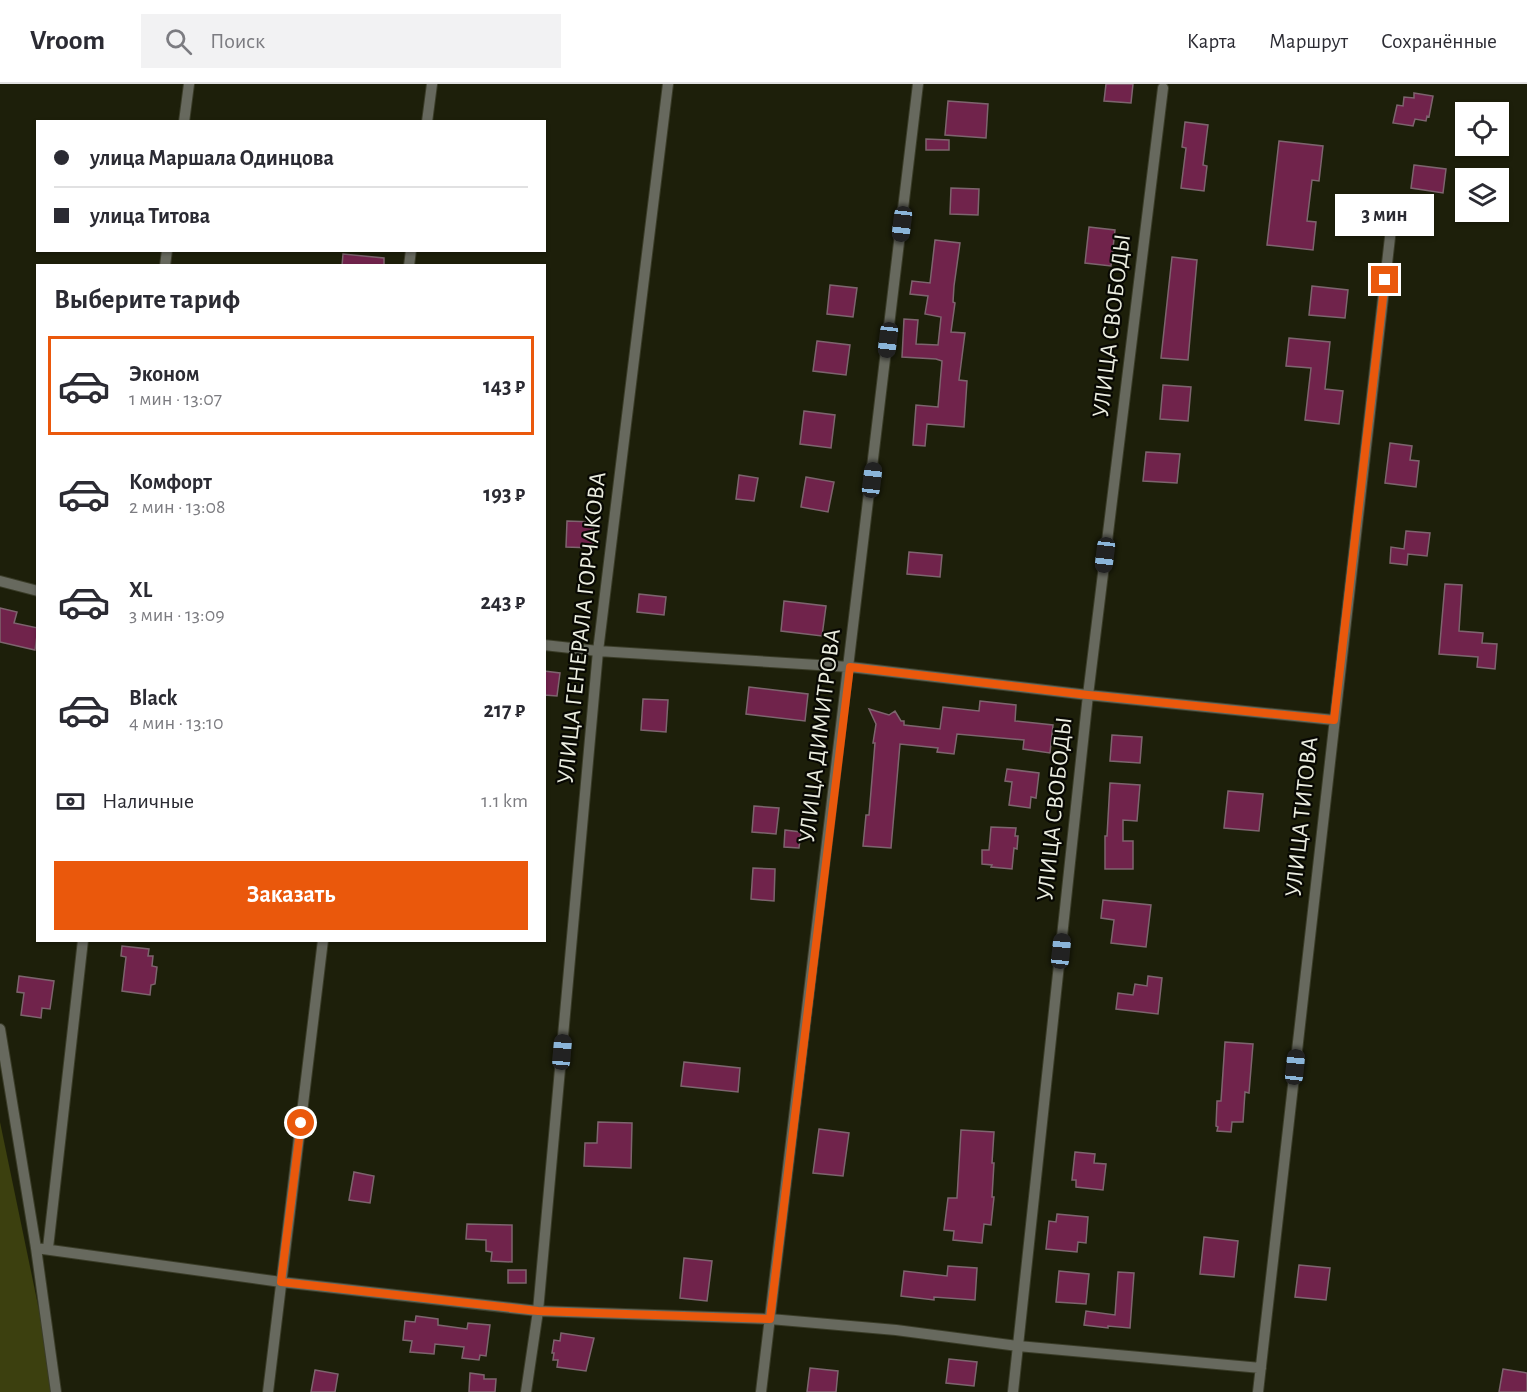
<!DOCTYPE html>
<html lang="ru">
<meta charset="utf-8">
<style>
:root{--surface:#fff;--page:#f2f2f3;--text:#2b2b33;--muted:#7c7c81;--line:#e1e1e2;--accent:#ea580c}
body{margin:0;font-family:"Alegreya Sans",sans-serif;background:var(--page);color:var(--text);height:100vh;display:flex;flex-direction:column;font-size:22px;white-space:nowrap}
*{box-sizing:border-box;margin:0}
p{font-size:20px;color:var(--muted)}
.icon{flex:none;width:33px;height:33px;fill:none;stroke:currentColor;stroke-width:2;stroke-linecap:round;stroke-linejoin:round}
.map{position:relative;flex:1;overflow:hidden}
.drawer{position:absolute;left:36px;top:180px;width:510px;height:678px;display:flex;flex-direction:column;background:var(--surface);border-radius:0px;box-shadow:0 2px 4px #0004}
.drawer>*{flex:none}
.hud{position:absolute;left:36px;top:36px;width:510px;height:132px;border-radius:0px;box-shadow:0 2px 4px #0004;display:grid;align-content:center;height:132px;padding:0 18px;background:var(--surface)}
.buttons{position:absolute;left:1455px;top:18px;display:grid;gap:12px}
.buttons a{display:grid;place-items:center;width:54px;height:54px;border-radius:0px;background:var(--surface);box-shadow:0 2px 4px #0004;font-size:30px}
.end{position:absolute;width:27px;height:27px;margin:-14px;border:8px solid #ea580c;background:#fff;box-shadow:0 0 0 3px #fff}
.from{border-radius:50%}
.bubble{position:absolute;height:42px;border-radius:0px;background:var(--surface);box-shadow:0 2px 4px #0004;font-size:20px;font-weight:700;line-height:42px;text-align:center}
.car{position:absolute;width:18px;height:36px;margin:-18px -9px;border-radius:8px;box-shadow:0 0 4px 2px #0007;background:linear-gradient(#222 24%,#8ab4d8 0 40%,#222 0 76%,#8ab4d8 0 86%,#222 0)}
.hud b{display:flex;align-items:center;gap:21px;height:57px;font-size:22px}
.hud b+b{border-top:2px solid var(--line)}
.hud i{width:15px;height:15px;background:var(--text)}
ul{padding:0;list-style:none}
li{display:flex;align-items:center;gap:18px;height:99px;margin:0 12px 9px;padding:0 6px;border:3px solid transparent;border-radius:0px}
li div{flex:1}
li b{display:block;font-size:22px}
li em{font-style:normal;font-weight:700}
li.on{border-color:var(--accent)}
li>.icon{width:54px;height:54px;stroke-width:1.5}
h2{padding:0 18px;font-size:27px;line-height:72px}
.pay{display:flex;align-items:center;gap:15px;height:66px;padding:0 18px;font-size:22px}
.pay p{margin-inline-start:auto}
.primary-button{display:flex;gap:12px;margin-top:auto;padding:12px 18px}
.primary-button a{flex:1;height:69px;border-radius:0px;background:var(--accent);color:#fff;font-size:24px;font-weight:700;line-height:69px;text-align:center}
header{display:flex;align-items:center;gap:36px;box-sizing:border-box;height:84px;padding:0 30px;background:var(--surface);border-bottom:2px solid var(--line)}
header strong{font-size:28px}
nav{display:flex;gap:33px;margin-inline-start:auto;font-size:21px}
.search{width:420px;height:54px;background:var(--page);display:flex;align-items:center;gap:15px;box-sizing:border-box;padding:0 21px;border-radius:0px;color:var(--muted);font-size:22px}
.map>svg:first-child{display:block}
.green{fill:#3c400f}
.building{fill:#70234b;stroke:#7d646e;stroke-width:1.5}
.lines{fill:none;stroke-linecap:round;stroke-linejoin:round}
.street-casing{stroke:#3a3c28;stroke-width:12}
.street{stroke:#67695e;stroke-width:10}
.route{stroke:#ea580c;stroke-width:8}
.labels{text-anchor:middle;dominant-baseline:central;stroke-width:4.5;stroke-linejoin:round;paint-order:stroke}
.street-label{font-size:24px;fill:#ebede0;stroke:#080803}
</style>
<header>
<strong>Vroom</strong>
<div class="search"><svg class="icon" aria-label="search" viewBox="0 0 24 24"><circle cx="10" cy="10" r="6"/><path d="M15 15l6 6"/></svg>Поиск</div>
<nav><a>Карта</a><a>Маршрут</a><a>Сохранённые</a></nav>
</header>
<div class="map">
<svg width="1527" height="1308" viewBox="0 0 1527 1308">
<rect width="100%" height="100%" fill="#1d1f0a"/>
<path class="green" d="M0 1038 56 1308H0Z"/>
<path class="building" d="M1106 0H1133L1131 19 1104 17Z
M1414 9 1433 12 1429 33 1427 32 1426 37 1415 35 1413 42 1393 39 1397 21 1403 22 1404 13 1414 14Z
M948 17 988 20 986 54 945 51Z
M1185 38 1208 41 1203 81 1207 82 1204 107 1181 104 1186 64 1182 63Z
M926 55 949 56V66H926Z
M1279 57 1323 62 1319 97 1312 96 1307 137 1316 138 1313 166 1267 161Z
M1414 81 1446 85 1443 109 1411 104Z
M951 104 979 105 978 131 950 130Z
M1089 143 1115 146 1111 182 1085 179Z
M935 156 960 159 954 202 953 218 955 219 951 248 965 249 959 296 967 297 964 343 927 340 925 362 913 361 916 321 938 323 942 277 936 275 902 273 904 235 918 236 916 260 938 261 941 233 925 230 928 212 910 210 912 197 930 199Z
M343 170 384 174V182H342Z
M1172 173 1197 176 1188 276 1161 274Z
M830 201 857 204 853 233 827 230Z
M1312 202 1348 206 1345 234 1309 231Z
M1289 254 1330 258 1325 305 1343 307 1339 340 1305 336 1311 284 1286 282Z
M817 257 850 261 846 291 813 287Z
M1163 301 1191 303 1188 337 1160 335Z
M804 327 835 331 831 364 800 360Z
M1390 359 1412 362 1410 376 1419 377 1416 403 1385 399Z
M1146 368 1180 370 1177 399 1143 397Z
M739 391 758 394 754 417 736 415Z
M806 393 834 398 828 428 801 423Z
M567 437 594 438 593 464 566 463Z
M1406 447 1430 449 1427 472 1408 470 1407 481 1390 479 1391 463 1404 465Z
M909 468 942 471 940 493 907 490Z
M1445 500 1462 501 1459 547 1483 549 1482 559 1497 560 1495 585 1477 583 1478 573 1439 570Z
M639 510 666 513 664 531 637 528Z
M784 517 826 522 822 552 781 547Z
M0 524 17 528 14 539 38 544 35 566 0 558Z
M544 587 560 589 557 612 544 611Z
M749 603 808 610 805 637 746 630Z
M643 615 668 616 666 648 641 646Z
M980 617 1016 621 1015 637 1053 641 1050 669 1023 665 1024 656 957 650 954 670 937 668 938 664 900 660 891 764 863 762 866 731H869L875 659H873L876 640 869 625 889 631 895 627 901 637H904V641L940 645 943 623 979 627Z
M1112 651 1142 653 1140 679 1110 677Z
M1007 685 1039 689 1036 714 1031 713 1030 724 1009 721 1012 698 1005 697Z
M1110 699 1140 701 1137 737 1123 736V757H1133V785H1105V752H1107Z
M1228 707 1263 710 1259 747 1224 744Z
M754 722 779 724 776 750 752 748Z
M991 743 1016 744 1015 752H1018L1017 765 1014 764 1012 785 991 783 992 781 982 780V766H989Z
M785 746 801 748 799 764 784 763Z
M753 784 775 785 774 817 751 815Z
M1103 816 1151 821 1146 863 1111 859 1114 836 1101 834Z
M122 862 149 865 148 872H153L152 882 157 883 155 900 151 901 150 911 122 907 126 873 121 872Z
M19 892 54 897 50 925 42 924 41 934 21 931 24 909 17 908Z
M1148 892 1162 894 1158 930 1116 925 1118 909 1133 911 1135 900 1147 902Z
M1225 958 1253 960 1249 1009 1245 1008 1243 1038H1232L1231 1048 1217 1047 1218 1043 1216 1042 1217 1017H1221Z
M684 978 740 984 738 1008 681 1002Z
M598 1038 632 1039 631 1084 584 1082 585 1059H597Z
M819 1045 849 1049 843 1092 813 1089Z
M961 1046 994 1048 992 1079H994L992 1113H994L991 1141 984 1140 982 1159 953 1156 954 1147 944 1146 948 1114H957Z
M1075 1068 1095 1070 1094 1079 1106 1080 1103 1106 1076 1103V1096H1072Z
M354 1088 374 1092 370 1119 349 1116Z
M1057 1130 1088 1133 1086 1159 1078 1158 1077 1168 1046 1165 1049 1137 1056 1138Z
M467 1140 512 1141V1178L491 1177 492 1168 486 1167V1156L466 1155Z
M1204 1153 1238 1157 1234 1193 1200 1190Z
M684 1174 712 1177 707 1217 680 1214Z
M1299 1181 1330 1184 1326 1216 1295 1213Z
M948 1182 977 1184 975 1216 934 1213V1216L901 1212 904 1187 947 1192Z
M508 1186H526V1199H508Z
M1059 1187 1089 1190 1086 1220 1056 1218Z
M1118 1188 1134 1189 1130 1244 1108 1242V1244L1084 1241 1086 1227 1115 1231Z
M416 1232 438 1235V1241L467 1245 468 1239 490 1241 486 1272 480 1271 479 1276 462 1274 464 1263 435 1260 434 1270 410 1268 412 1257 403 1256 405 1237 415 1238Z
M561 1249 594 1254 586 1287 557 1283 558 1276H553L554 1269H552L554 1256 560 1257Z
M949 1275 977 1278 974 1302 946 1299Z
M810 1284 838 1287 836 1308H807Z
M1503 1285 1527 1289V1308H1499Z
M315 1286 338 1290 335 1308H311Z
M470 1289 484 1291V1295H496L495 1308H469Z"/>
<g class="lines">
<defs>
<path id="street" d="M184 38 189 0
M427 38 432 0
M165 182 167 166
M409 182 411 166
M0 497 38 507
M544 561 598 567 850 583 1088 611 1334 636
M0 945 36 1164 56 1308
M36 1164 281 1198 538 1227 770 1235 896 1246 1018 1262 1261 1284
M48 1164 83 856
M268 1308 323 856
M526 1308 538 1227 598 567 668 0
M761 1308 918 0
M1013 1308 1088 611 1163 4
M1258 1308 1393 127"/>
</defs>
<use href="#street" class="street-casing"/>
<use href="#street" class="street"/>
</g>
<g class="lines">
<path class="route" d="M301 1039 281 1198 538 1227 770 1235 850 583 1088 611 1334 636 1385 196"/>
</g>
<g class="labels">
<g class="street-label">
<text transform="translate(1112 242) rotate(-83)">УЛИЦА СВОБОДЫ</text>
<text transform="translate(582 544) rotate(-84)">УЛИЦА ГЕНЕРАЛА ГОРЧАКОВА</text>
<text transform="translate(820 652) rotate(-83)">УЛИЦА ДИМИТРОВА</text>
<text transform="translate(1055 725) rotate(-84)">УЛИЦА СВОБОДЫ</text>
<text transform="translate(1302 733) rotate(-84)">УЛИЦА ТИТОВА</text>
</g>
</g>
</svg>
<div class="buttons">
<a><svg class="icon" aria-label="locate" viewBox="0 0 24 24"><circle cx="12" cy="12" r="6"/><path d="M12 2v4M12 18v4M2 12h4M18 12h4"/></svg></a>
<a><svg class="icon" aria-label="layers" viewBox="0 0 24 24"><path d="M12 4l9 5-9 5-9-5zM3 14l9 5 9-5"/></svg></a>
</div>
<i class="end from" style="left:301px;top:1039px"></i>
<i class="end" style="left:1385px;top:196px"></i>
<div class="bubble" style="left:1335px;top:110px;width:99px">3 мин</div>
<i class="car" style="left:902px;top:140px;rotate:187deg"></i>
<i class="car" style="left:888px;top:256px;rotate:187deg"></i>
<i class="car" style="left:872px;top:396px;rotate:7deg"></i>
<i class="car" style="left:1105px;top:471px;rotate:187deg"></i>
<i class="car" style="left:1061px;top:867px;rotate:6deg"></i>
<i class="car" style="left:562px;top:968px;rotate:5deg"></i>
<i class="car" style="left:1295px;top:983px;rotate:6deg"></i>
<div class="hud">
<b><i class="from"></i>улица Маршала Одинцова</b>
<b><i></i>улица Титова</b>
</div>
<section class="drawer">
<h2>Выберите тариф</h2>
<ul>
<li class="on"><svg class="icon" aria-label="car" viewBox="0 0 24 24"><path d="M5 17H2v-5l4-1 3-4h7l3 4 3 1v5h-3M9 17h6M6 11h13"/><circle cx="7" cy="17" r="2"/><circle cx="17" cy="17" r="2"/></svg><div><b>Эконом</b><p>1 мин · 13:07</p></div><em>143 ₽</em></li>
<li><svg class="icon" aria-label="car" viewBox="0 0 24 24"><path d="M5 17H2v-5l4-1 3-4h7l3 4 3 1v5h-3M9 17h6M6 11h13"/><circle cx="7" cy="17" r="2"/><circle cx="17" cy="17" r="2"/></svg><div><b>Комфорт</b><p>2 мин · 13:08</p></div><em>193 ₽</em></li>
<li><svg class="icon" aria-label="car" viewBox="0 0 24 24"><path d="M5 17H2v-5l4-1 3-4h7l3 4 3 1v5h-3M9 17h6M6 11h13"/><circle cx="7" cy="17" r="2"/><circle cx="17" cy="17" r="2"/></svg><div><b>XL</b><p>3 мин · 13:09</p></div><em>243 ₽</em></li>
<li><svg class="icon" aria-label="car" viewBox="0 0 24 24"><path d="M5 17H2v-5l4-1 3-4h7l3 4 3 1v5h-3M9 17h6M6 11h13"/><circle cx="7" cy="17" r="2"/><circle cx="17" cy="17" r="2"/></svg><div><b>Black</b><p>4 мин · 13:10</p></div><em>217 ₽</em></li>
</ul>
<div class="pay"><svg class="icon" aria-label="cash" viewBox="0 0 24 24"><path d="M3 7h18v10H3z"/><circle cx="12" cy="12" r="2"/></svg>Наличные<p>1.1 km</p></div>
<div class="primary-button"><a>Заказать</a></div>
</section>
</div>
